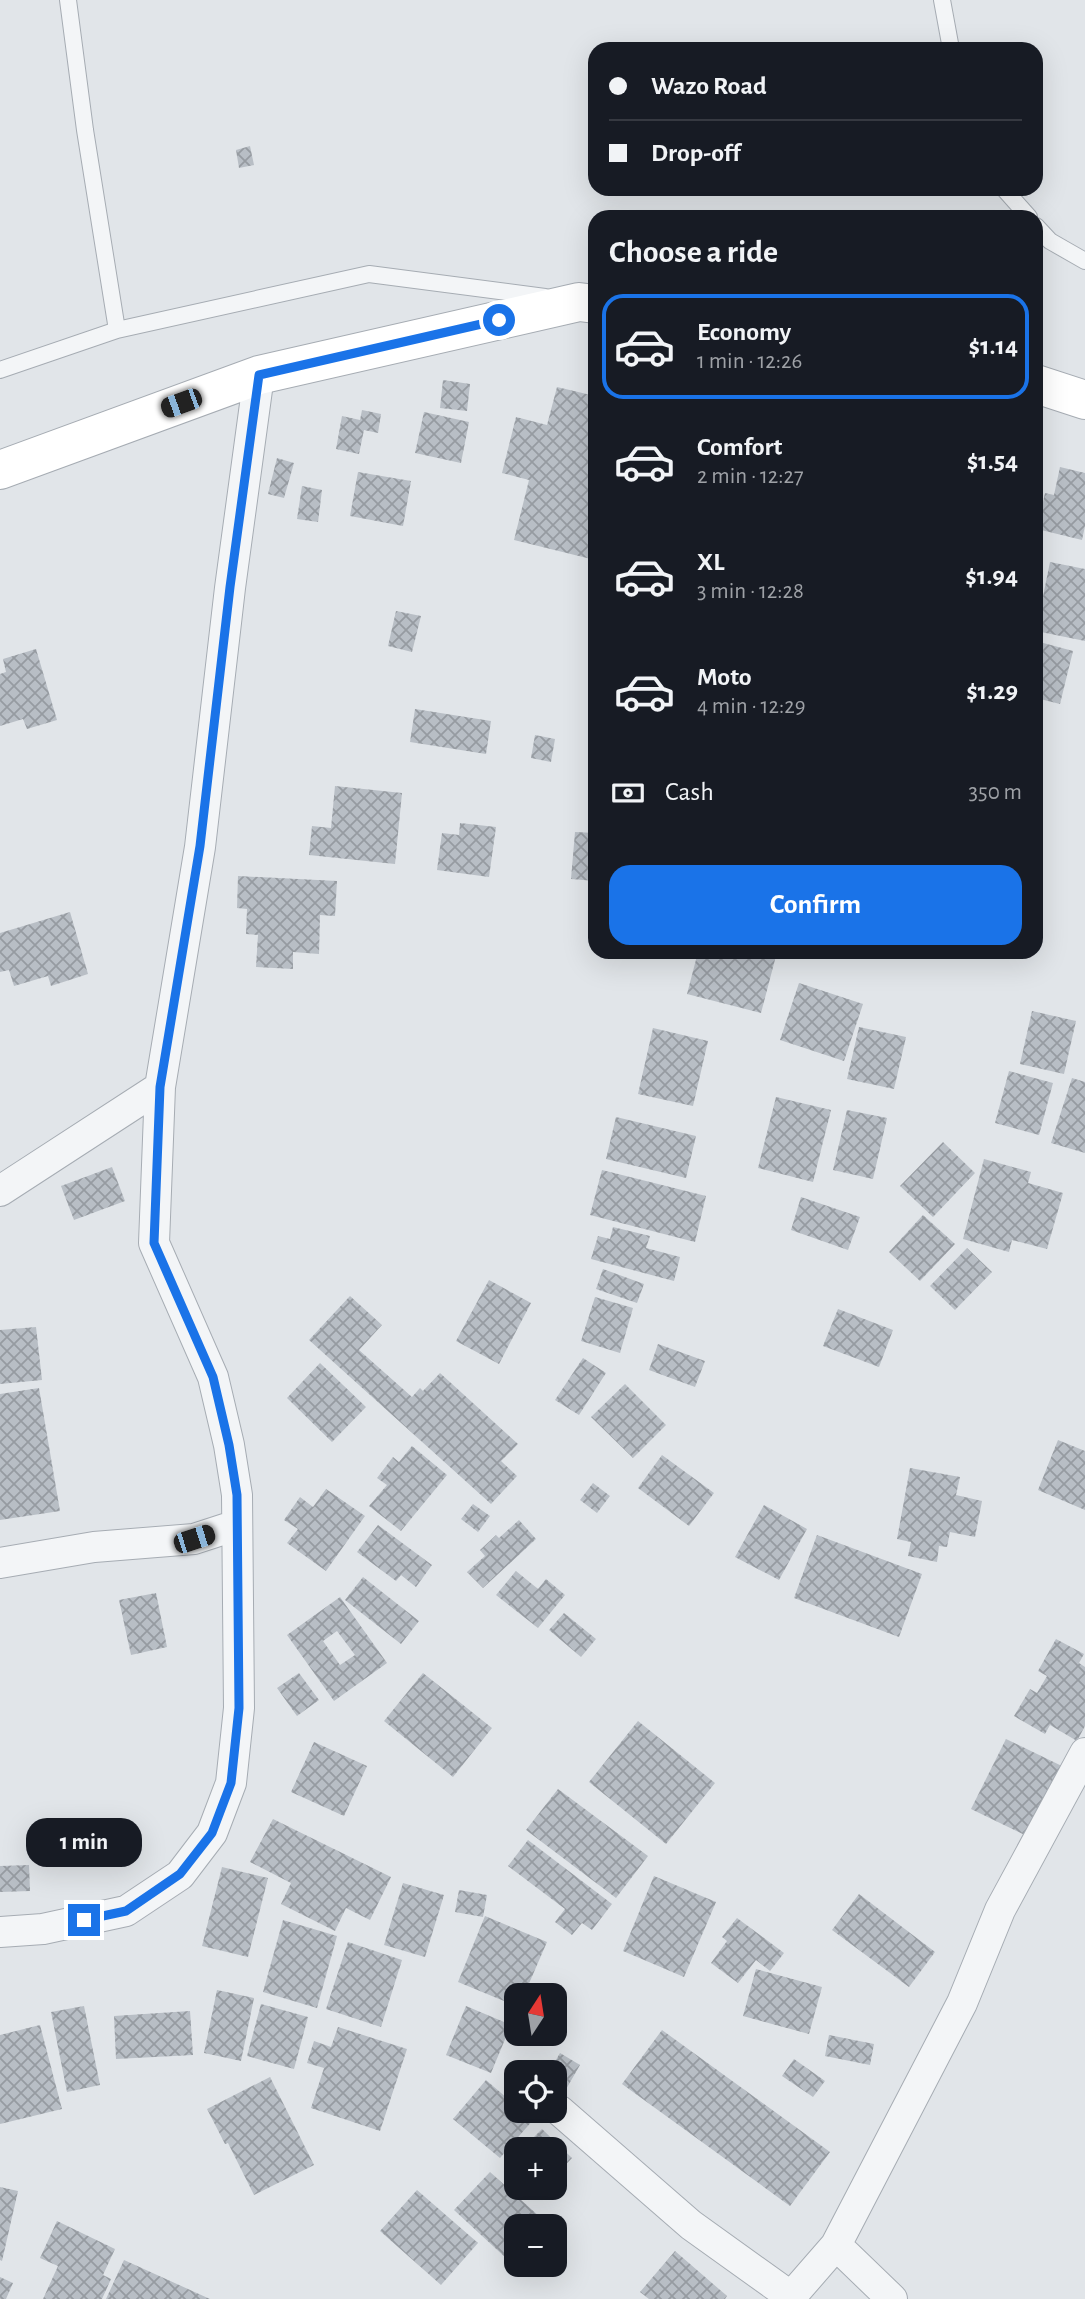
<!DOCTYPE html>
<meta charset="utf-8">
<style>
:root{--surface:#171b24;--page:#242831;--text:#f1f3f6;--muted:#9ea1a6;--line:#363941;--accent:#1a73e8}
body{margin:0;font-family:"Alegreya Sans",sans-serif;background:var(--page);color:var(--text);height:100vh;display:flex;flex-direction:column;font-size:26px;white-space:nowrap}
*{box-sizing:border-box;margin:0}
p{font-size:23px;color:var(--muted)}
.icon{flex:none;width:38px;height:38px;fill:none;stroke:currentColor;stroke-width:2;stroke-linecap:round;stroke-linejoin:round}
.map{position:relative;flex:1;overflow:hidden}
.sheet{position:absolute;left:588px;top:210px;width:455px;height:749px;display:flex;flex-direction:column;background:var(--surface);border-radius:21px;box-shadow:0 7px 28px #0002}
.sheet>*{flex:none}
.top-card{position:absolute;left:588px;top:42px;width:455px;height:154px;border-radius:21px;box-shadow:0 7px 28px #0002;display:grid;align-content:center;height:154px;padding:0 21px;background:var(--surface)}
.needle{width:46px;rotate:12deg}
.fabs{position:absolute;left:504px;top:1983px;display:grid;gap:14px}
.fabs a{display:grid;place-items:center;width:63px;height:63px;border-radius:14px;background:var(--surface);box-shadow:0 7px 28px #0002;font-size:35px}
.end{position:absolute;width:32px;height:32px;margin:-16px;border:9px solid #1a73e8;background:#fff;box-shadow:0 0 0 4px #fff}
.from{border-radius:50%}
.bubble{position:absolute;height:49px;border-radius:21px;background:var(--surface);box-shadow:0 7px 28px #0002;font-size:23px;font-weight:600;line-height:49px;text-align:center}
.car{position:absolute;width:21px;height:42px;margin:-21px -10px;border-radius:9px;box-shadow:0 0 5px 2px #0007;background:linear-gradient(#222 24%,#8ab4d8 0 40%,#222 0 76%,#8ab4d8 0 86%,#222 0)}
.top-card b{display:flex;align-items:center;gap:24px;height:66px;font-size:26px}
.top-card b+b{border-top:2px solid var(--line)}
.top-card i{width:18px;height:18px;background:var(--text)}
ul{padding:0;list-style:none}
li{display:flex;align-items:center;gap:21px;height:105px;margin:0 14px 10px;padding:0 7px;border:4px solid transparent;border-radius:21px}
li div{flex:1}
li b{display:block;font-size:26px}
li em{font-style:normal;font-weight:600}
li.selected{border-color:var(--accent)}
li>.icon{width:63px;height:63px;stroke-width:1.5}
h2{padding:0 21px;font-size:32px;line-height:84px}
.pay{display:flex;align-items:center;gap:18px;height:77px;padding:0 21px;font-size:26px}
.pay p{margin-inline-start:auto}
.cta{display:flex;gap:14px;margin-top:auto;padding:14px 21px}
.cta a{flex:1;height:80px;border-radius:21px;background:var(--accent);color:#fff;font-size:28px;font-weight:600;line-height:80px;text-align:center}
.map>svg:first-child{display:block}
.building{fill:url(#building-cross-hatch);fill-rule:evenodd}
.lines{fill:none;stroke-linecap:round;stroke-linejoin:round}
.lane-casing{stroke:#a6acb3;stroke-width:18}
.street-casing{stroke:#a6acb3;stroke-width:32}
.secondary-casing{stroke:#a6acb3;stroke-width:40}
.lane{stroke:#f3f5f7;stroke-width:16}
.street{stroke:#f3f5f7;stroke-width:30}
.secondary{stroke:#fff;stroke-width:38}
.route{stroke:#1a73e8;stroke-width:9}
</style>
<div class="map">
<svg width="1085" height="2299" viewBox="0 0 1085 2299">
<defs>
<pattern id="building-cross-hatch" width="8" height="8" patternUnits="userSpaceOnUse" patternTransform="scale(1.75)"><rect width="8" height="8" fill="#b8bec5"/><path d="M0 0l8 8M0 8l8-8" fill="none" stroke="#969ba1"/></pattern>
</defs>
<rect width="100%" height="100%" fill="#e1e5e9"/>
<path class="building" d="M250 146 254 165 239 168 236 150Z
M443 380 470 384 467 411 440 408Z
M557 387 595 396V560L514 540 529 480 502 473 516 417 547 425Z
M362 410 381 414 378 433 364 430 359 454 336 449 342 416 360 420Z
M424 412 469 422 461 463 415 453Z
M277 458 294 463 284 498 268 494Z
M1060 467 1085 473V526L1082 540 1037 529 1045 493 1054 495Z
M358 472 411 481 403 526 350 516Z
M302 486 322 490 318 522 297 519Z
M1050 562 1085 569V641L1036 631Z
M396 611 421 616 412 652 388 646Z
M1036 641 1073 651 1060 704 1036 698Z
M36 649 57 720 27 729 23 719 0 726V674L6 672 3 659Z
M415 709 491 721 486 754 410 742Z
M535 735 555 739 551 762 531 758Z
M335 786 402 793 395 864 309 855 312 826 331 828Z
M460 823 496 827 489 877 437 870 442 833 459 835Z
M575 832 595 833V881L571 879Z
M238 876 337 881 335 916 320 915 319 954 293 952V969L256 967 258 935 246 934 247 909 237 908Z
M70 912 88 974 51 986 48 976 14 986 9 970 0 972V933Z
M698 952H777L761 1013 687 994Z
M799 983 863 1004 844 1061 780 1040Z
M1032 1011 1076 1021 1064 1074 1020 1064Z
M859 1027 906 1037 894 1089 847 1079Z
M653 1028 708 1041 693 1106 638 1094Z
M1009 1071 1053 1083 1039 1135 995 1123Z
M1072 1078 1085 1082V1153L1051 1143Z
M776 1097 831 1110 813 1182 758 1168Z
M847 1110 887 1118 873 1179 833 1170Z
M616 1117 696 1136 686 1178 606 1159Z
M943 1142 975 1173 933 1217 900 1186Z
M984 1159 1031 1172 1028 1183 1063 1193 1047 1249 1012 1240 1009 1252 963 1239Z
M112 1167 125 1201 74 1220 61 1186Z
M602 1170 706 1196 695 1242 590 1215Z
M801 1197 860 1217 848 1250 791 1230Z
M923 1215 955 1244 920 1281 889 1252Z
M613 1227 650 1236 646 1248 680 1257 674 1281 591 1259 598 1236 610 1239Z
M967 1248 992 1272 955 1310 930 1286Z
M603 1269 644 1284 637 1303 596 1289Z
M489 1280 531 1303 499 1364 456 1341Z
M350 1296 382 1325 359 1350 412 1397 420 1388 423 1391 440 1373 518 1444 501 1461 517 1476 491 1504 309 1340Z
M595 1297 633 1308 620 1353 581 1341Z
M838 1309 893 1330 879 1367 823 1346Z
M36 1327 42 1380 0 1384V1330Z
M658 1344 705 1361 695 1387 649 1370Z
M583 1358 606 1373 579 1415 555 1400Z
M320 1363 366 1407 332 1442 287 1398Z
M625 1384 666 1425 633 1458 591 1417Z
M39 1388 60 1511 0 1520V1394Z
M1058 1440 1085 1451V1510L1038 1490Z
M412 1446 447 1475 401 1531 369 1506 387 1485 377 1478 393 1457 399 1462Z
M662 1455 714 1493 689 1526 638 1488Z
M910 1468 960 1477 956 1495 982 1501 975 1537 950 1532 947 1547 939 1546 937 1562 908 1556 911 1542 897 1539Z
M593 1483 610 1496 597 1513 580 1500Z
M326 1489 365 1516 326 1571 287 1543 298 1529 284 1520 300 1497 313 1507Z
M473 1504 490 1516 478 1532 461 1519Z
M764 1505 807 1529 779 1580 735 1557Z
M519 1520 536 1539 483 1588 467 1572 485 1556 480 1550 496 1535 499 1538Z
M378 1525 432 1565 416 1587 401 1575 396 1581 357 1552Z
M817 1535 922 1574 899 1637 794 1598Z
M516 1571 538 1589 546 1579 565 1595 538 1628 496 1595Z
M363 1577 419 1621 401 1644 345 1600Z
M156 1593 167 1647 131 1655 119 1600Z
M340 1597 387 1663 334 1701 287 1635ZM337 1631 355 1655 340 1665 323 1641Z
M564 1613 596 1639 581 1657 549 1630Z
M1056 1639 1084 1654 1079 1663 1085 1667V1726L1077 1741 1050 1725 1045 1734 1014 1716 1030 1689 1037 1693 1047 1676 1038 1671Z
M299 1673 319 1700 297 1716 277 1688Z
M423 1673 492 1728 453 1777 384 1721Z
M638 1721 715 1783 666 1844 589 1782Z
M1006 1739 1068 1769 1033 1839 971 1809Z
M314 1742 367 1766 344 1816 291 1792Z
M558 1789 648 1856 616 1898 526 1830Z
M273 1819 391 1877 370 1920 346 1908 335 1931 281 1904 291 1883 250 1862Z
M528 1840 612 1904 592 1930 582 1923 572 1935 555 1922 565 1909 508 1866Z
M29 1865 30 1891 0 1892V1866Z
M222 1867 268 1878 248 1957 202 1946Z
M654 1876 716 1902 684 1977 623 1951Z
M403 1883 444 1895 425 1957 384 1945Z
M459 1890 487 1895 483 1917 455 1912Z
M859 1894 935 1952 909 1987 832 1930Z
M485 1916 547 1942 524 1995H516V2006L458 1982Z
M737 1918 784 1953 770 1971 756 1960 738 1983 711 1963 727 1941 722 1937Z
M283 1920 337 1936 317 2008 263 1992Z
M348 1942 402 1960 381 2027 326 2009Z
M756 1969 822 1987 809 2034 743 2016Z
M217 1990 254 1998 241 2061 204 2053Z
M261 2004 308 2017 294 2069 247 2056Z
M84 2006 100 2085 67 2092 51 2012Z
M466 2006 511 2025 491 2073 446 2055Z
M190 2011 193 2055 116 2059 114 2016Z
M40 2025 62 2109 0 2124V2035Z
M338 2027 407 2049 380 2131 311 2108 324 2068 307 2063 314 2041 331 2047Z
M662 2030 830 2152 790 2206 622 2084Z
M829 2035 874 2044 870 2065 825 2056Z
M560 2053 580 2065 561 2098 555 2095V2072H549Z
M794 2059 825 2081 813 2097 782 2076Z
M270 2077 314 2165 254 2195 228 2143 225 2144 207 2109Z
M486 2080 516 2106V2110H522L533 2120 500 2158 453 2119Z
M542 2129 572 2158 555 2176V2149H522Z
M516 2155V2173L507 2164Z
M490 2172 550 2226H516V2264H527L520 2271 454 2210Z
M0 2187 18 2191 2 2261 0 2260Z
M417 2190 478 2243 441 2285 380 2231Z
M57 2221 115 2249 103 2275 111 2279 102 2299H43L58 2266 40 2258Z
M675 2251 727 2296 725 2299H649L640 2292Z
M124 2260 210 2299H106Z
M0 2277 13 2283 6 2299H0Z"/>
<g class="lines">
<defs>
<path id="lane" d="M68 0 85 130 117 330
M942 0 951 49
M1004 189 1029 217
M1036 226 1050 241 1085 261
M0 370 117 330 369 274 545 297"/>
<path id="street" d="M0 1191 160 1087
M0 1563 94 1547 194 1539 237 1525
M0 1932 43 1929 126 1911 180 1875 212 1833 231 1783 239 1708 237 1495 229 1445 213 1377 154 1243 160 1087 200 847 230 588 259 375
M560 2111 691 2225 790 2296
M836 2245 892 2299
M789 2299 836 2245 962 2003 1000 1910 1085 1753"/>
<path id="secondary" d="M1036 384 1085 400
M0 470 259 375 579 302 595 304"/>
</defs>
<use href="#lane" class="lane-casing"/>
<use href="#street" class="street-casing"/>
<use href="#secondary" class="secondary-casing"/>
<use href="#lane" class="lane"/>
<use href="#street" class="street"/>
<use href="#secondary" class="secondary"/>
</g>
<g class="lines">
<path class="route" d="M84 1920 126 1911 180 1874 212 1833 231 1783 239 1708 237 1495 229 1445 213 1377 154 1243 160 1087 200 846 230 587 259 375 499 320"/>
</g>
</svg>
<div class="fabs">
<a><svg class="needle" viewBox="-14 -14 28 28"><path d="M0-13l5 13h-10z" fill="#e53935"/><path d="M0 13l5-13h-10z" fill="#9ea1a6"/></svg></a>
<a><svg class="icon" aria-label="locate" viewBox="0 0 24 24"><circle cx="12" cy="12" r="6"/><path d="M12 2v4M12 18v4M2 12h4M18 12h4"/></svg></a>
<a>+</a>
<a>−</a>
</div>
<i class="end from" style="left:499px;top:320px"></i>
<i class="end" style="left:84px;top:1920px"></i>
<div class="bubble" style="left:26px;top:1818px;width:116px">1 min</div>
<i class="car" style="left:181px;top:403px;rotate:250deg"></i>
<i class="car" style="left:194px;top:1539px;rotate:72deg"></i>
<div class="top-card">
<b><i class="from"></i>Wazo Road</b>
<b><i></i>Drop-off</b>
</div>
<section class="sheet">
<h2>Choose a ride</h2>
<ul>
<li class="selected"><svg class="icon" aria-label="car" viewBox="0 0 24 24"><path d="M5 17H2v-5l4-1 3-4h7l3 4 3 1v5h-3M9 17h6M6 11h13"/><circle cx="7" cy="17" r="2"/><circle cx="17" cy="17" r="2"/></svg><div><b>Economy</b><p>1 min · 12:26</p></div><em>$1.14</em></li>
<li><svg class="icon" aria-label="car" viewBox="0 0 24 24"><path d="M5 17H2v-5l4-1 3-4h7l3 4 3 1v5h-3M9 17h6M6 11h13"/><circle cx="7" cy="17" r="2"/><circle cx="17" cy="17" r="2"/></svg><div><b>Comfort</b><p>2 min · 12:27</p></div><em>$1.54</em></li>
<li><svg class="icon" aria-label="car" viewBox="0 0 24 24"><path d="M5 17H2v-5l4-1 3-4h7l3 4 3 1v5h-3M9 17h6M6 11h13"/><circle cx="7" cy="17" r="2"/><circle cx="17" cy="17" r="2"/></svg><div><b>XL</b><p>3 min · 12:28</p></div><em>$1.94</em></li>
<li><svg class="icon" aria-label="car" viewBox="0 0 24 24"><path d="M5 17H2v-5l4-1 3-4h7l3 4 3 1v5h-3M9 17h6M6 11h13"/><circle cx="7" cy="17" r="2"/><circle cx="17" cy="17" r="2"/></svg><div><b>Moto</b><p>4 min · 12:29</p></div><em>$1.29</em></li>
</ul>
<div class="pay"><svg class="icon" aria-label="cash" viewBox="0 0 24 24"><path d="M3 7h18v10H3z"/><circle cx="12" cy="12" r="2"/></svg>Cash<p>350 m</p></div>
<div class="cta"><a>Confirm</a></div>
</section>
</div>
